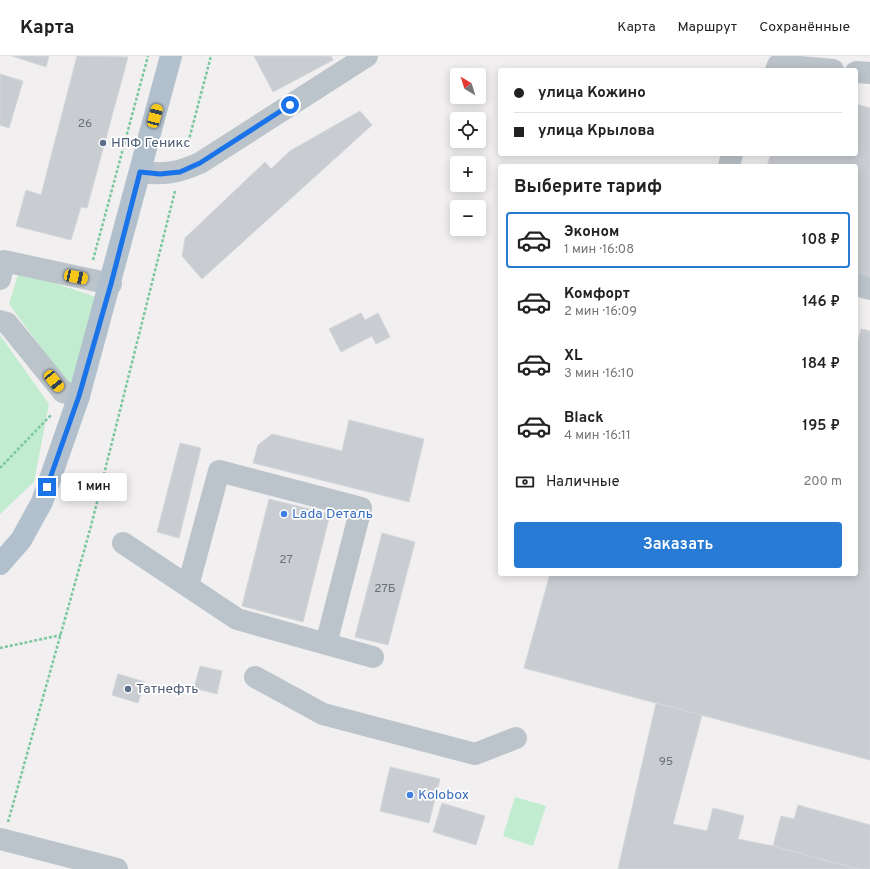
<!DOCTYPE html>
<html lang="ru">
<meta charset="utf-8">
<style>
:root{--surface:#fff;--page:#f6f6f6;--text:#222;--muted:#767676;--line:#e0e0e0;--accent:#277bd4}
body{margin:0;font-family:Overpass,sans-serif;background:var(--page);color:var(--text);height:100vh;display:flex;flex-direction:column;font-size:15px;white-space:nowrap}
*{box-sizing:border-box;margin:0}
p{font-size:13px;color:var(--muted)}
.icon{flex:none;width:22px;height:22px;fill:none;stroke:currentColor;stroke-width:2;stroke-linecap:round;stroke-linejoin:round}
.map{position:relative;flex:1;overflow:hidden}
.sheet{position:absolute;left:498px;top:108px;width:360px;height:412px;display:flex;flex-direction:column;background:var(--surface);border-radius:4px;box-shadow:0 2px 10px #0003}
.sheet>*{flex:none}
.banner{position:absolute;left:498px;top:12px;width:360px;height:88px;border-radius:4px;box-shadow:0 2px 10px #0003;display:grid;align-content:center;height:88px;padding:0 16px;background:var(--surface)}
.needle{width:26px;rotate:322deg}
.controls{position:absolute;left:450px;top:12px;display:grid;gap:8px}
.controls a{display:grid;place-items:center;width:36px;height:36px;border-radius:4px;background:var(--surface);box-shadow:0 2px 10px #0003;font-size:20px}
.end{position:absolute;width:18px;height:18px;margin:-9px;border:5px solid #1a73e8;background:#fff;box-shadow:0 0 0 2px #fff}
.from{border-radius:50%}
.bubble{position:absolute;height:28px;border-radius:4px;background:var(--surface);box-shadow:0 2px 10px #0003;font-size:13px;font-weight:600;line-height:28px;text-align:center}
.car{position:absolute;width:12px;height:24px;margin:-12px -6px;border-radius:5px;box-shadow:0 0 3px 1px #0007;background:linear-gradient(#f5c518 24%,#345 0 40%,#f5c518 0 76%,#345 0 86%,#f5c518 0)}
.banner b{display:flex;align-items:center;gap:14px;height:38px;font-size:15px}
.banner b+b{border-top:1px solid var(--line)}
.banner i{width:10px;height:10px;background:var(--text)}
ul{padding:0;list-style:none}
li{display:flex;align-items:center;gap:12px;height:56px;margin:0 8px 6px;padding:0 8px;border:2px solid transparent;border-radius:4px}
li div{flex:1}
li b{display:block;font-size:15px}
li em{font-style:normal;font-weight:600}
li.selected{border-color:var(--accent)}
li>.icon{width:36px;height:36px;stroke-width:1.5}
h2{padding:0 16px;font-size:18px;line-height:48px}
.pay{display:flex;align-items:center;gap:10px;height:44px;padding:0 16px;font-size:15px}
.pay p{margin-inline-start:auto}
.action{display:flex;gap:8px;margin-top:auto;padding:8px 16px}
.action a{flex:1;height:46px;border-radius:4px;background:var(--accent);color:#fff;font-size:16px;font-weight:600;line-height:46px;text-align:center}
header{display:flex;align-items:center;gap:24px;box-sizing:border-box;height:56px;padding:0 20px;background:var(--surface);border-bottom:1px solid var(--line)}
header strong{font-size:19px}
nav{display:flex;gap:22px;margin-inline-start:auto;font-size:14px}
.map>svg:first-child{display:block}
.green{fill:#c1eccf}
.building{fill:#c9ccd1;stroke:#d3d6da}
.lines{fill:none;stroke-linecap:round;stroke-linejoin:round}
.path{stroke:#7bc79e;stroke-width:2.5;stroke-dasharray:3 2;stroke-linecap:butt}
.minor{stroke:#bbc4cb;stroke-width:22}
.major{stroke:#b1c0cc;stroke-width:22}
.route{stroke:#1a73e8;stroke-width:5}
.service-dot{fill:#5c6f8a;stroke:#fff;stroke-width:1.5}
.shop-dot{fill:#3f7fe0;stroke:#fff;stroke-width:1.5}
.labels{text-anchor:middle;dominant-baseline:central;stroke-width:3.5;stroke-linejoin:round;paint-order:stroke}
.number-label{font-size:12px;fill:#687178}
.service-label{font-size:14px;fill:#4e5e75;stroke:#fff;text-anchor:start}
.shop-label{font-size:14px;fill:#366cbe;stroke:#fff;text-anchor:start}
</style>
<header>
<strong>Карта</strong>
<nav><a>Карта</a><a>Маршрут</a><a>Сохранённые</a></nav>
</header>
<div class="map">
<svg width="870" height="813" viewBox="0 0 870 813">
<rect width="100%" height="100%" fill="#f1efef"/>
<path class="green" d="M19 215 96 241 70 331 9 248Z
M0 279 49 348 34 426 0 458Z
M515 741 546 750 533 790 503 780Z"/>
<path class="building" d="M12 0H49L46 11Z
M77 0 128 1 87 152 81 151 71 184 16 170 26 134 41 139Z
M254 0H331L333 4 273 36Z
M0 18 23 25 9 72 0 69Z
M856 48 870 52V223L856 219V110H767L771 98H856Z
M360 55 372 69 202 223 182 200 185 182 265 106 271 113 290 95Z
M361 257 365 264 378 257 390 281 376 288 372 280 341 296 329 273Z
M861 273 870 275V704L524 612 550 518H856V292Z
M349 364 424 383 409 446 253 407 258 389 272 378 342 395Z
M180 387 201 392 179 482 157 476Z
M269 443 330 458 303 566 242 550Z
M382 477 415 486 388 589 355 581Z
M200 610 222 615 217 638 194 632Z
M118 618 145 626 138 647 112 639Z
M656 647 702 659 673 768 707 775 713 752 744 760 738 783 773 790 858 813H618Z
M390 711 440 723 429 767 380 755Z
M442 747 485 760 476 789 433 776Z
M798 749 870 769V813H858L773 790 781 760 794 763Z"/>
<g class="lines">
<path class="path" d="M187 91 211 0
M93 204 148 0
M0 412 51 359
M0 592 61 579
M8 766 91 470 175 135"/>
<path class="minor" d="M776 14 778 9 833 14
M856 16 870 17
M729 110 732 98
M140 116C164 119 177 117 200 107L367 0
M0 223 4 205 111 228
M856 229 870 233
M0 265 7 267 63 336 79 340
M123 487 237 563 373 601
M188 530 219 415 361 452 326 588
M255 621 323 658 475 698 516 682
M0 783 117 813"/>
<path class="major" d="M0 508 21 484 42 446 79 340 171 0"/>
</g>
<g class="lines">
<path class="route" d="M47 431 79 340 111 228 140 116 160 118 180 116 200 107 290 49"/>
</g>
<g class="service-dot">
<circle cx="103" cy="87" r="4"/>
<circle cx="128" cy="633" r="4"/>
</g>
<g class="shop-dot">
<circle cx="284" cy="458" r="4"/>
<circle cx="410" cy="739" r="4"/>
</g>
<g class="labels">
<g class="number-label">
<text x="85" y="68">26</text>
<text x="286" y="504">27</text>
<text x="385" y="533">27Б</text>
<text x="666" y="706">95</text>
</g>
<g class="service-label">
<text x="111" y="87">НПФ Геникс</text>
<text x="136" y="633">Татнефть</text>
</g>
<g class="shop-label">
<text x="292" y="458">Lada Dеталь</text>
<text x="418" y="739">Kolobox</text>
</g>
</g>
</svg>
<div class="controls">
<a><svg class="needle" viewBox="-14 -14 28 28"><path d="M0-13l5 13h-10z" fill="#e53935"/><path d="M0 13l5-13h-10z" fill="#767676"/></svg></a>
<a><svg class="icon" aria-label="locate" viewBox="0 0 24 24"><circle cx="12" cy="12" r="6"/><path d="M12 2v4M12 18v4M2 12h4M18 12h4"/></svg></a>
<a>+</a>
<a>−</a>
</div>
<i class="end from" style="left:290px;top:49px"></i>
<i class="end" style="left:47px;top:431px"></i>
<div class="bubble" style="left:61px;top:417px;width:66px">1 мин</div>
<i class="car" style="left:155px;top:60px;rotate:15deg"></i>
<i class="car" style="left:76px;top:221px;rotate:102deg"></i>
<i class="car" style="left:54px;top:325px;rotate:141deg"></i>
<div class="banner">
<b><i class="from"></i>улица Кожино</b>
<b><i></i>улица Крылова</b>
</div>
<section class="sheet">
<h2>Выберите тариф</h2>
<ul>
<li class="selected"><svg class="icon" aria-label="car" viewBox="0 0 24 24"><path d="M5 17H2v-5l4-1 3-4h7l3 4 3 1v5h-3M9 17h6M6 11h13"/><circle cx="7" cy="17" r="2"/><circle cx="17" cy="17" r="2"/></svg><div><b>Эконом</b><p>1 мин · 16:08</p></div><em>108 ₽</em></li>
<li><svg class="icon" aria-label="car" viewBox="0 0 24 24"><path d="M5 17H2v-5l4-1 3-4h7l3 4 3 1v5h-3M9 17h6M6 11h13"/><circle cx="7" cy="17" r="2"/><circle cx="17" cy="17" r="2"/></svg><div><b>Комфорт</b><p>2 мин · 16:09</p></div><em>146 ₽</em></li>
<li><svg class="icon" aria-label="car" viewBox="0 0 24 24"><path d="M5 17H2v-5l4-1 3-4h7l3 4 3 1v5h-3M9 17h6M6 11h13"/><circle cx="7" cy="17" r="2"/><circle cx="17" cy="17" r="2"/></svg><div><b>XL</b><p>3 мин · 16:10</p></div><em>184 ₽</em></li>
<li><svg class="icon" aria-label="car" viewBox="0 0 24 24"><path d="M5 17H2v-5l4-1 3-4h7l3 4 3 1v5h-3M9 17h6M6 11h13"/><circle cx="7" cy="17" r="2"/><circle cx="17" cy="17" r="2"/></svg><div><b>Black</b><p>4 мин · 16:11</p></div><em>195 ₽</em></li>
</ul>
<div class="pay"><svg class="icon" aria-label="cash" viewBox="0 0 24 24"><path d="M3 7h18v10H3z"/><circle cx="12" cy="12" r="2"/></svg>Наличные<p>200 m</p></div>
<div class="action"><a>Заказать</a></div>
</section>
</div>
